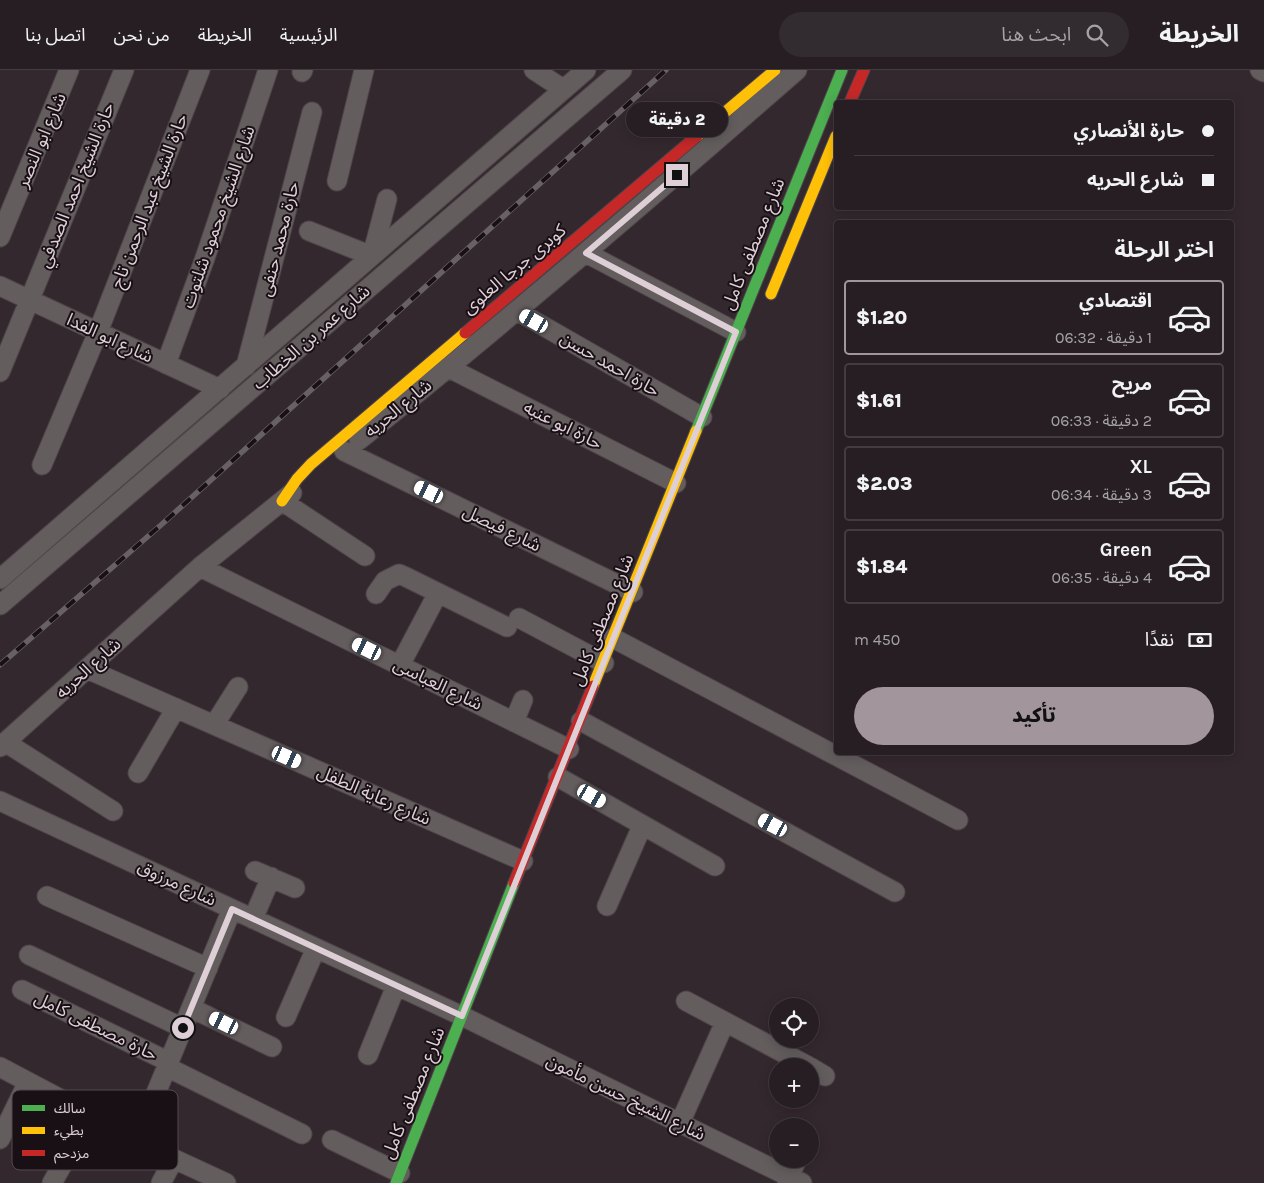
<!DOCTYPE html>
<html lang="ar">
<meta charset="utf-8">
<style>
:root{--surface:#261e22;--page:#322b2f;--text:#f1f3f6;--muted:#a4a2a5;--line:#423c40;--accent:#a2959c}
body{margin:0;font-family:Karla,"Noto Sans Arabic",sans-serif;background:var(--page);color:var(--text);direction:rtl;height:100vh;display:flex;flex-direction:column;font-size:19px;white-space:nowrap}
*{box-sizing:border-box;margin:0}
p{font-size:16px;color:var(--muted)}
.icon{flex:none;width:28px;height:28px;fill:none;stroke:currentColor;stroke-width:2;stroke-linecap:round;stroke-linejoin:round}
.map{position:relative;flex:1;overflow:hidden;direction:ltr}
.side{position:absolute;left:834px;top:150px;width:400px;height:535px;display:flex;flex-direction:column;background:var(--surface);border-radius:5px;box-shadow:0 2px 12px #0003,0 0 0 1px var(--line);direction:rtl}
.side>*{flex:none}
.hud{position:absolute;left:834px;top:30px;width:400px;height:110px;border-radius:5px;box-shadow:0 2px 12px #0003,0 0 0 1px var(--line);direction:rtl;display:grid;align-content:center;height:110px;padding:0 20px;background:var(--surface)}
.fabs{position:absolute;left:769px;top:928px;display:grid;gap:10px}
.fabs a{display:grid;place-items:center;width:50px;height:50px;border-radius:50%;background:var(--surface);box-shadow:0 2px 12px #0003,0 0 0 1px var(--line);font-size:25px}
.end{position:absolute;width:22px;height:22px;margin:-11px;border:6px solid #decfd7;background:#111;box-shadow:0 0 0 2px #111}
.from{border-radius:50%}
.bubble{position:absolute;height:35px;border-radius:18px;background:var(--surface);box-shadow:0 2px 12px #0003,0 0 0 1px var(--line);font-size:16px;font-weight:800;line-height:35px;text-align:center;direction:rtl}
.car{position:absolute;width:15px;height:30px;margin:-15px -8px;border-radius:6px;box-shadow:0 0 4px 1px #0007;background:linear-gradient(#fff 24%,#345 0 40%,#fff 0 76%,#345 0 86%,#fff 0)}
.hud b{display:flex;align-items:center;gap:18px;height:48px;font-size:19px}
.hud b+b{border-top:1px solid var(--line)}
.hud i{width:12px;height:12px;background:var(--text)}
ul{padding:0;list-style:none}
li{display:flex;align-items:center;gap:15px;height:75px;margin:0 10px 8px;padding:0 10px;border:2px solid var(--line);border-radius:5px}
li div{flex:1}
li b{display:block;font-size:19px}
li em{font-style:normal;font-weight:800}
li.on{border-color:var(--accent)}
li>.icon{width:45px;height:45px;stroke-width:1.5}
h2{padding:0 20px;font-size:22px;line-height:60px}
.pay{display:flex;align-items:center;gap:12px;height:55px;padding:0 20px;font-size:19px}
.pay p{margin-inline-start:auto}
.cta{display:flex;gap:10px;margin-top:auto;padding:10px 20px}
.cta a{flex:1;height:58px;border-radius:30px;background:var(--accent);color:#111;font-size:20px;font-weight:800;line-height:58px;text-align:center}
header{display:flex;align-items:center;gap:30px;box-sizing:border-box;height:70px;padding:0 25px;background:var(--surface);border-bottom:1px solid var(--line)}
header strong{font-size:24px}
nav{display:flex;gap:28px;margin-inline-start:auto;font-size:18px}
.search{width:350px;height:45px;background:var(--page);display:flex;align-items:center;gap:12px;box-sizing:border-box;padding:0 18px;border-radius:28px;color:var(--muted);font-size:19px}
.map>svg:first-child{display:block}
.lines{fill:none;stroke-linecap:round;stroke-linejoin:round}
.street-casing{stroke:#4e4449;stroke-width:21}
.fast-casing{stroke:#4e4449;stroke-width:13}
.slow-casing{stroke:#4e4449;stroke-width:13}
.jam-casing{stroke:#4e4449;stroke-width:13}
.street{stroke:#635d5e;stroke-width:19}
.fast{stroke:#4caf50;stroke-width:11}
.slow{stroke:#ffc107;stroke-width:11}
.jam{stroke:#c62828;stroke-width:11}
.rail-casing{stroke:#686164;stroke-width:5.5}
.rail{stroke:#191015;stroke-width:4;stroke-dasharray:11;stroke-linecap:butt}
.route{stroke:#decfd7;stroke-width:6}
.labels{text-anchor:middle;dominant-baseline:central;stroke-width:4;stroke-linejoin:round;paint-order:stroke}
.street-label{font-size:18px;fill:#decfd7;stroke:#191015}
.key{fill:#191015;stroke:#54494f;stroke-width:1}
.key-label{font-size:14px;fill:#decfd7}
</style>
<header>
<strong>الخريطة</strong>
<div class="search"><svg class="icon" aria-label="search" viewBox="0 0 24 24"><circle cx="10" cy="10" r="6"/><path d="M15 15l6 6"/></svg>ابحث هنا</div>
<nav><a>الرئيسية</a><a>الخريطة</a><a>من نحن</a><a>اتصل بنا</a></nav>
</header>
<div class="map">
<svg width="1264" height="1113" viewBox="0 0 1264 1113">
<rect width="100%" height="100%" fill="#33282e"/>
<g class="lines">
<defs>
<path id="street" d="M534 0 563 19
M1260 0 1264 2
M302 2 303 0
M337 111 364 0
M309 161 372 186 387 129
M0 167 69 0
M586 183 736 262
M0 216 220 319
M517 241 702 347
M166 294 205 188 268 0
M246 296 312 42
M449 298 676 413
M0 302 124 0
M359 370C508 251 653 126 797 0
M344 381 633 522
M42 395 98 262 200 0
M282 431 365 486
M200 497 569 679
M0 509 586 0
M376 524 385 511 399 504 406 507 507 557
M0 535 622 0
M519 548 604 593
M613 568 958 750
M400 595 438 523
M87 599 523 791
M581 651 895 822
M514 652 523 630
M214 655 238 617
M5 672 113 741
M0 677 200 497 292 423
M138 703 176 638
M558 707 715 796
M0 731 462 946 802 1113
M255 801 295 818
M47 826 208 898
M607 836 642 756
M253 849 271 807
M29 885 183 958
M22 920 169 992
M686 931 808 996
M191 938 272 977
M286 947 316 878
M368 985 396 916
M0 997 174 1089 226 1113
M167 997 302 1064
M810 997 825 1006
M680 1053 725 952
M0 1069 28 1012
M137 1069 232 839
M332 1070 400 1103
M52 1113 91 1045
M161 1113 174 1089
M787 1113 797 1089"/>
<path id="fast" d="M696 361 842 0
M396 1113 514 813"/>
<path id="slow" d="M697 66 775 0
M771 224 836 66
M282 431 297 409 311 394 465 263
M593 616 696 361"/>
<path id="jam" d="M850 32 864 0
M465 263 697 66
M514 813 593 616"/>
</defs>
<use href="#street" class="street-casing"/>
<use href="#fast" class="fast-casing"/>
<use href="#slow" class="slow-casing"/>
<use href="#jam" class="jam-casing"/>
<use href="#street" class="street"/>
<use href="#fast" class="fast"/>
<use href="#slow" class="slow"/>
<use href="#jam" class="jam"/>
<defs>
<path id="rail" d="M0 595 161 455 666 0"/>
</defs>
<use href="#rail" class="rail-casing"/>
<use href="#rail" class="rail"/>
</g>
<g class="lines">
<path class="route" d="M183 958 232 839 462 946 736 262 586 183 677 105"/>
</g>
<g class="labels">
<g class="street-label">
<text transform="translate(41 70) rotate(-67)">شارع ابو النصر</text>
<text transform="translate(76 115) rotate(-68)">حارة الشيخ احمد الصدفي</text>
<text transform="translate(149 131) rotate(-69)">حارة الشيخ عبد الرحمن تاج</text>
<text transform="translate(218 147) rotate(-71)">شارع الشيخ محمود شلتوت</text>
<text transform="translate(279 169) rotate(-76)">حارة محمد حنفى</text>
<text transform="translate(753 174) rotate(-68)">شارع مصطفى كامل</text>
<text transform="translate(514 199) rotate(-40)">كوبرى جرجا العلوى</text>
<text transform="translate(311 267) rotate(-41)">شارع عمر بن الخطاب</text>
<text transform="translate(110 268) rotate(25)">شارع ابو الفدا</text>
<text transform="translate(610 294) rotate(30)">حارة احمد حسن</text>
<text transform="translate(398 338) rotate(-39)">شارع الحريه</text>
<text transform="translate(563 355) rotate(27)">حارة ابو عنبه</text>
<text transform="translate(502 458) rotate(26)">شارع فيصل</text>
<text transform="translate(602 550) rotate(-68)">شارع مصطفى كامل</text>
<text transform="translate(88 598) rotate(-42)">شارع الحريه</text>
<text transform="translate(438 614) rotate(26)">شارع العباسى</text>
<text transform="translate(374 725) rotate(24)">شارع رعاية الطفل</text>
<text transform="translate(177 813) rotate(25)">شارع مرزوق</text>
<text transform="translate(96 956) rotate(26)">حارة مصطفى كامل</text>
<text transform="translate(413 1023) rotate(-68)">شارع مصطفى كامل</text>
<text transform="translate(626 1027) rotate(26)">شارع الشيخ حسن مأمون</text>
</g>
</g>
<rect x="12" y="1020" width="166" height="80" rx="8" class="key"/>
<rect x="22" y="1035" width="23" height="6" fill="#4caf50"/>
<rect x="22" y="1057" width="23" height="7" fill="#ffc107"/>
<rect x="22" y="1080" width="23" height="6" fill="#c62828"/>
<g class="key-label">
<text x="54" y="1043">سالك</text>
<text x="54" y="1065">بطيء</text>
<text x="54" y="1088">مزدحم</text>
</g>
</svg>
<div class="fabs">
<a><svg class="icon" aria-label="locate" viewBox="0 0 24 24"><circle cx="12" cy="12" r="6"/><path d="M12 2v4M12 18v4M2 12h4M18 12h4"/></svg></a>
<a>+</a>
<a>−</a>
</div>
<i class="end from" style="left:183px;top:958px"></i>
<i class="end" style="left:677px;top:105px"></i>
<div class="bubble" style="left:626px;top:32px;width:102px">2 دقيقة</div>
<i class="car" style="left:534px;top:251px;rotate:300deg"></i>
<i class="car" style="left:429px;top:422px;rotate:296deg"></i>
<i class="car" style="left:367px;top:579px;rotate:296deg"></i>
<i class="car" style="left:287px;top:687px;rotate:114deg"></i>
<i class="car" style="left:592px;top:726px;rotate:120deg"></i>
<i class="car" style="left:773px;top:755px;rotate:298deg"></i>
<i class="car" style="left:224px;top:953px;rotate:296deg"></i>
<div class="hud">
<b><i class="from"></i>حارة الأنصاري</b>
<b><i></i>شارع الحريه</b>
</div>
<section class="side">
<h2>اختر الرحلة</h2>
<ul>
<li class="on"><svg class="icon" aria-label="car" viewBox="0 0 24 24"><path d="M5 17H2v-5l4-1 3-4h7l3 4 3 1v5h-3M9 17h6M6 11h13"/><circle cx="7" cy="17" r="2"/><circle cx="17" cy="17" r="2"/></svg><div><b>اقتصادي</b><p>1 دقيقة · 06:32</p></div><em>$1.20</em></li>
<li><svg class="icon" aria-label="car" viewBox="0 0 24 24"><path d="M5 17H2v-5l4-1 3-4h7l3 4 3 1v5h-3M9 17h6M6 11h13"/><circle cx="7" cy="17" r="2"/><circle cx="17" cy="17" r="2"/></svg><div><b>مريح</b><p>2 دقيقة · 06:33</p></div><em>$1.61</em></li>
<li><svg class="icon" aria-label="car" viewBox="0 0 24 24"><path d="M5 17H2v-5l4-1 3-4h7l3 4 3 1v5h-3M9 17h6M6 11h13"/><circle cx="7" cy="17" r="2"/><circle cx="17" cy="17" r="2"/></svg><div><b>XL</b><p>3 دقيقة · 06:34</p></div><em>$2.03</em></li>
<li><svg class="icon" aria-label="car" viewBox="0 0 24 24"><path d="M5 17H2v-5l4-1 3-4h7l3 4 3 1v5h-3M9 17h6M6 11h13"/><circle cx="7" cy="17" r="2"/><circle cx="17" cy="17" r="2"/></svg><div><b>Green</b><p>4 دقيقة · 06:35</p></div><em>$1.84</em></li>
</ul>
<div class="pay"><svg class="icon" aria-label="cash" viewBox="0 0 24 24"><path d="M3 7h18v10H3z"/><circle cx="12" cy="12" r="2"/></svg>نقدًا<p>450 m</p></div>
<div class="cta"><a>تأكيد</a></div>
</section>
</div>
